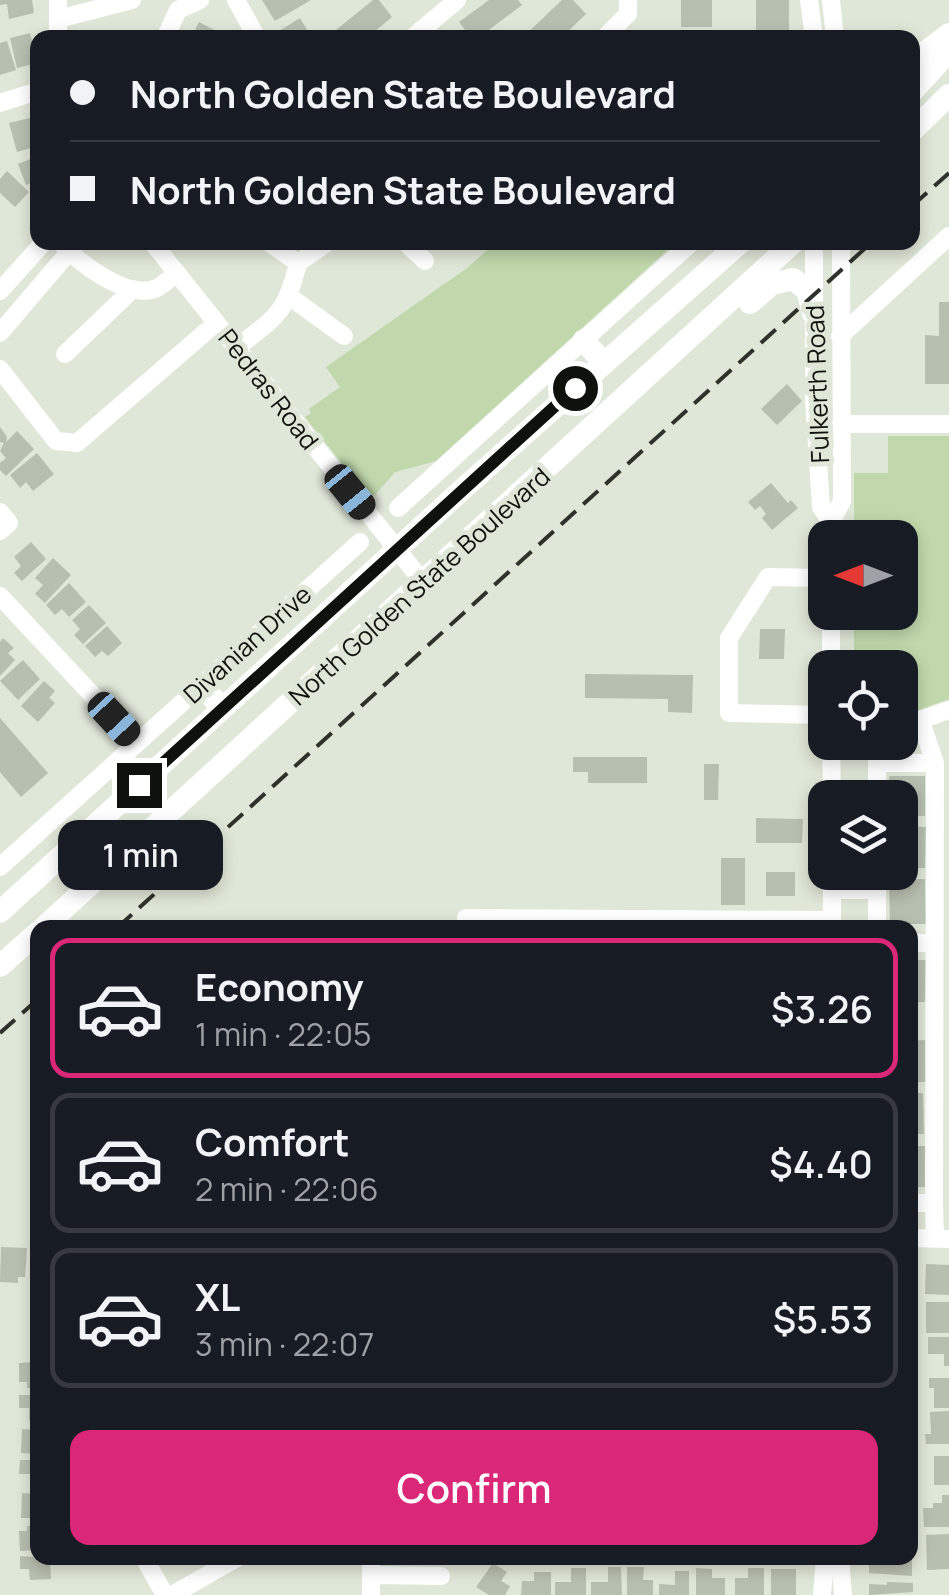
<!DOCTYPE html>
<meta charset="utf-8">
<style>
:root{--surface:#171b24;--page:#20242c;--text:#f1f3f6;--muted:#9ea1a6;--line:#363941;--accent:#db2777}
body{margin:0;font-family:Manrope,sans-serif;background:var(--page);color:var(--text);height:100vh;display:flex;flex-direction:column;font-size:38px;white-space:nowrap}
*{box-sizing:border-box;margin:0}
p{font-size:32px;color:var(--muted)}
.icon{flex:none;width:55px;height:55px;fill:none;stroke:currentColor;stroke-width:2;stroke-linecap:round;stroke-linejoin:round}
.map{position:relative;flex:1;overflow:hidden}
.panel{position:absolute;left:30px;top:920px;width:888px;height:645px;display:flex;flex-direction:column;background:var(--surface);border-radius:20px;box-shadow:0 5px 15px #0003}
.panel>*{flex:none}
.top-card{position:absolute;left:30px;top:30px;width:890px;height:220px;border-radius:20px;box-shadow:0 5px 15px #0003;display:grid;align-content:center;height:220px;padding:0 40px;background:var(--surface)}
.needle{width:65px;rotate:270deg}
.fabs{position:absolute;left:808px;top:520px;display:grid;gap:20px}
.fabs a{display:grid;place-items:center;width:110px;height:110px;border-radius:20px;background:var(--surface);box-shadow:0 5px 15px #0003;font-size:50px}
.end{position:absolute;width:45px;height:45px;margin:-22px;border:12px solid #0f110d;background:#fff;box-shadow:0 0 0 5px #fff}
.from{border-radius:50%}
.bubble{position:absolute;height:70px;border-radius:20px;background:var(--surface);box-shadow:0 5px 15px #0003;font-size:32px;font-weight:600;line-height:70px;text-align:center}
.car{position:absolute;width:30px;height:60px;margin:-30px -15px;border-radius:12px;box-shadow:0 0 8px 2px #0007;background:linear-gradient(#222 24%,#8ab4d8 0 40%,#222 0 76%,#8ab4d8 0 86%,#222 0)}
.top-card b{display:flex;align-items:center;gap:35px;height:95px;font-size:38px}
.top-card b+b{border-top:2px solid var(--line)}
.top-card i{width:25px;height:25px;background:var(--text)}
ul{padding:18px 0 0;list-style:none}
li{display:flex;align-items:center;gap:30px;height:140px;margin:0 20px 15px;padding:0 20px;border:5px solid var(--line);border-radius:20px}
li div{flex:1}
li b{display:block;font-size:38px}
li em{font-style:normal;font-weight:600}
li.selected{border-color:var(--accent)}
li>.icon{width:90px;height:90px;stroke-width:1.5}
.action{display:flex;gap:20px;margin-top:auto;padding:20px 40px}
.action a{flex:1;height:115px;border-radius:20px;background:var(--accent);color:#fff;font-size:40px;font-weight:600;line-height:115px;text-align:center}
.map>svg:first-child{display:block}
.green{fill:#c0d8ab}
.building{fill:#b7bfb0}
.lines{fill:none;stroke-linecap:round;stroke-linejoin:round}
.minor{stroke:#fff;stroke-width:18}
.major{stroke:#fff;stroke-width:22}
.rail{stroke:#2f322c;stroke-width:4;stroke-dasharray:20 10;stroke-linecap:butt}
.route{stroke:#0f110d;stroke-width:12}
.labels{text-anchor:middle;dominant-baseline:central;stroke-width:10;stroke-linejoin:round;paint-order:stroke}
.street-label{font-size:25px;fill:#0f110d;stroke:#dfe7d8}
</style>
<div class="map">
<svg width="949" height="1595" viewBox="0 0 949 1595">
<rect width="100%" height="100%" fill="#dfe7d8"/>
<path class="green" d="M496 243H675L436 461 395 472 375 495 368 496 305 417 311 413 309 409 340 387 326 367 467 268Z
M888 436H949V699L900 717V668L854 667V613L900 612V538L854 537V473H888Z"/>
<path class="building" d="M0 0H32L34 13 9 19 7 4 0 5Z
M262 0H311L275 21Z
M373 0H379L392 17 367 38H326Z
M489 0H518L522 5 478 38H471L459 22Z
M562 0H573L586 14 561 38H522Z
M681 0H712V27H681Z
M756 0H789V38H756Z
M300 18 312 38H283L279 31Z
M199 22 220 33 217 38H191Z
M30 33 37 63 17 68 10 38Z
M7 41 16 70 0 75V43Z
M34 117 38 146 17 152 9 123Z
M38 156V181L26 185 18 164Z
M7 171 29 192 15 207 0 193V179Z
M939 302H949V384H925V335L939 336Z
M787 384 802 401 777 425 761 409Z
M0 427 7 437 6 442 17 431 34 449 6 476 0 470V463L6 458 0 451 4 443 0 442Z
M37 453 54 474 33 491 26 482 20 488 10 475Z
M771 483 788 503 791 500 798 508 772 530 762 518 766 514 760 506 755 510 748 502Z
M31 542 46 559 22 581 14 573 21 566 14 557Z
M53 558 71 575 45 603 35 594 43 585 35 578Z
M69 583 86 602 69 617 62 609 55 615 46 605Z
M89 605 106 623 83 644 74 635 80 629 72 620Z
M107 626 122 643 108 656 102 651 95 657 85 646Z
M760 629H785L784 659H759Z
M3 638 14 648 8 653 15 660 0 676V642Z
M23 660 40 679 18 700 0 681Z
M585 674 693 675 692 713 668 712V699L585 698Z
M44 681 55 691 49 698 55 703 38 722 21 706Z
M0 718 48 773 21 797 0 772Z
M573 757H647V783H588V772H573Z
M704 764H719L718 800H704Z
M889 776H925V816H900V798H889Z
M756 818 803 819 802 843H756Z
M900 826 926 827 925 868H900Z
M721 858H745V905H721Z
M766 872H795V896H766Z
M889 879H925L926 924H890Z
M910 960H926L925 1002H910Z
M925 1040 926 1082H910V1041Z
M910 1093H923L924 1134H910Z
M910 1146H925V1187H910Z
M1 1247 27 1248 25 1277H18V1283L0 1282Z
M926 1264 949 1265V1295L925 1294Z
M926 1302H949V1333H926Z
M928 1337H949V1366H944V1354H928Z
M38 1362V1388H27V1382H19V1363Z
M929 1378H949V1408H934V1388H929Z
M19 1395H38V1419L29 1420V1408H19Z
M949 1411V1444H926L925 1434H931L930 1412Z
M22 1429 38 1430V1454L21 1453Z
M934 1456H949V1485H934Z
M20 1460H38V1485H30V1474H19Z
M22 1493 38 1494V1518H21Z
M942 1495H949V1527H924L923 1508H933V1503H942Z
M27 1526H38V1550L20 1551 19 1531H27Z
M949 1534V1569L927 1570 926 1535Z
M20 1556 50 1558 51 1579 30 1580 29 1569H20Z
M869 1558H912V1576L869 1573Z
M493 1563 507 1572 501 1581 510 1586 505 1595H489L476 1587Z
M608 1567H621L622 1595H591V1582H608Z
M627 1567H644L643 1580H653V1595H627Z
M571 1568H586V1595H555V1582H571Z
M696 1568 712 1569V1578H725V1595H696Z
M748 1568H764V1595H735V1578H748Z
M771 1569H796V1595H771Z
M675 1571H689V1595H659V1584L675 1585Z
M534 1572H551V1595H521L522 1581H534Z
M887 1582 913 1583V1592L869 1595V1584L887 1585Z"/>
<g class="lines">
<path class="minor" d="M236 0 257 38
M809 0 814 38
M831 0 835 38
M58 19 132 0
M58 38V0
M165 38 178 10 200 0
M412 38 457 0
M604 38 628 14V0
M0 103 38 91
M60 242C78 263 129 301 157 288 164 284 171 278 177 273
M152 242 423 582
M268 242 298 263
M405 242 425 261
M814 242V400L821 507 831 522
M0 291 44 242
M290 297 344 336
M0 333 69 252
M840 336 949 236
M236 348C276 317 286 314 298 263L328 242
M65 354 133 289
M0 369 56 441 77 443 216 323
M841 424H949
M398 508 692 242
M0 512 9 523 0 531
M831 538V522L842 501 841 242
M825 578 768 577 729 638V713L825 715
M0 596 137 743
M831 612V668
M921 722 935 763 934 1203
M900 727 949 710
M831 742 832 798
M877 798V763H935
M0 867 360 542
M832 872V928
M877 872V928
M832 890H877
M466 918 832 920
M910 943H934
M910 1203H934L935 1239
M910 1238 949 1239
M144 1558 165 1595
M840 1558 843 1595
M371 1575 441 1576
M172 1595 237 1558
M371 1595V1558
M822 1595 825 1558"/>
<path class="major" d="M912 62 949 34
M912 92 949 51
M912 131 949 95
M750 303 772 284 793 279 807 290 813 313
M584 340 603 363
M201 686 223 708
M0 912 465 487 741 242
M43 928 794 242
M0 966 38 932"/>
<path class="rail" d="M912 206 949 173
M117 928 872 242
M0 1033 38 999"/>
</g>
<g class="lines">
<path class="route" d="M139 785 575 388"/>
</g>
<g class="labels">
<g class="street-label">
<text transform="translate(817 384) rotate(-92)">Fulkerth Road</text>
<text transform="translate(269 389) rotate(52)">Pedras Road</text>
<text transform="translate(419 586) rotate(-42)">North Golden State Boulevard</text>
<text transform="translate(247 644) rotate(-42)">Divanian Drive</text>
</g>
</g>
</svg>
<div class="fabs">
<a><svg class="needle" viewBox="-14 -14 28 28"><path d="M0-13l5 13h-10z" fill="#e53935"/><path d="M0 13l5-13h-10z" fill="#9ea1a6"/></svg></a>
<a><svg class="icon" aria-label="locate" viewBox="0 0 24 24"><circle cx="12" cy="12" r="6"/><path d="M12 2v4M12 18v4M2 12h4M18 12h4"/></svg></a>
<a><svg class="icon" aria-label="layers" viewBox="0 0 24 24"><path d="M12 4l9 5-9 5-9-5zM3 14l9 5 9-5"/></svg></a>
</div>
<i class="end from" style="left:575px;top:388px"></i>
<i class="end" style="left:139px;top:785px"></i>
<div class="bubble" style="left:58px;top:820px;width:165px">1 min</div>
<i class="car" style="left:350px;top:492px;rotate:141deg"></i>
<i class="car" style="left:114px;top:719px;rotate:137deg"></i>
<div class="top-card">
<b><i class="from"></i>North Golden State Boulevard</b>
<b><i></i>North Golden State Boulevard</b>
</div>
<section class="panel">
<ul>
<li class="selected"><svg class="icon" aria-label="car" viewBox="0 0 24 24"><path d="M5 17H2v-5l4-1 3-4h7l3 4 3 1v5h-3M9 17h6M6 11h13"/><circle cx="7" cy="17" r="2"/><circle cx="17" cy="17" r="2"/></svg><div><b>Economy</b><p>1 min · 22:05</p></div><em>$3.26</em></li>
<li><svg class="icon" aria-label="car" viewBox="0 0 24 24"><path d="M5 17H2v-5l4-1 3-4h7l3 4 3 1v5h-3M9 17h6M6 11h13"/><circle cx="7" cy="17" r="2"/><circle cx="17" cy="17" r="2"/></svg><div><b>Comfort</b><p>2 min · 22:06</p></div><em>$4.40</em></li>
<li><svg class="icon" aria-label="car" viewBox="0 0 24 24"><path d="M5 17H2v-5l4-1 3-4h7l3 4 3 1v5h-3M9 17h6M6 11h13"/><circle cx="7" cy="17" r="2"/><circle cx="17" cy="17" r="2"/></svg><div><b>XL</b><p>3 min · 22:07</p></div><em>$5.53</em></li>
</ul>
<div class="action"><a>Confirm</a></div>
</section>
</div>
